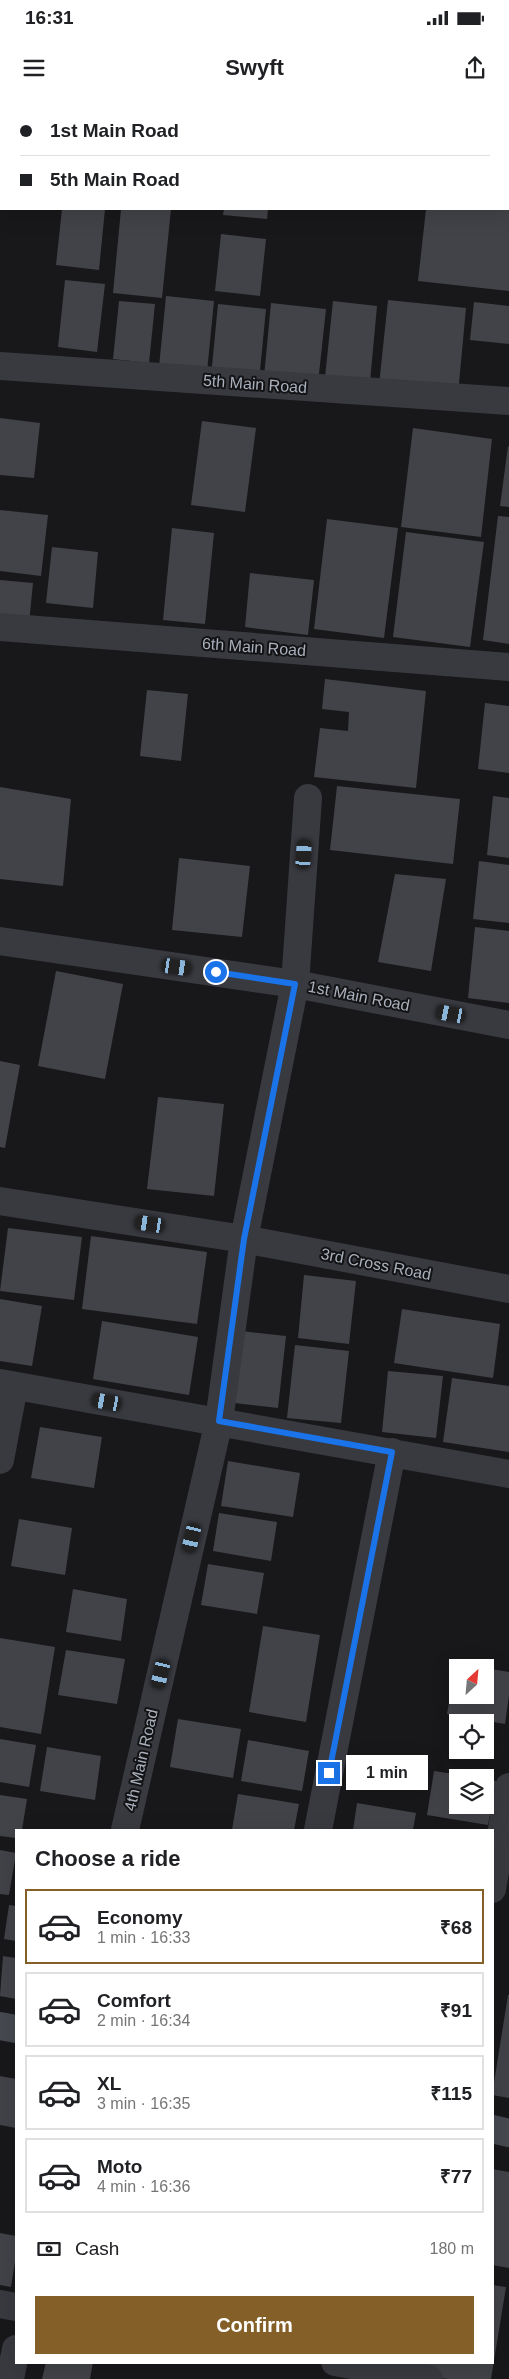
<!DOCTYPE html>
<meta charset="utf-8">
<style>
:root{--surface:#fff;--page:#f2f2f2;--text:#202124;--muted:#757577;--line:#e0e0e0;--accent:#845f27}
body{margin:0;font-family:Helvetica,sans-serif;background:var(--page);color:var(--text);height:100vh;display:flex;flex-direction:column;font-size:19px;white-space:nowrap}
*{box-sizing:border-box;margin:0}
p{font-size:16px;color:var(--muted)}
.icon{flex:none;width:28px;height:28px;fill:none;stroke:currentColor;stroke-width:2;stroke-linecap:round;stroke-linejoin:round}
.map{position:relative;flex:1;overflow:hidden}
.details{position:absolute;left:15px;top:1729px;width:479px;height:535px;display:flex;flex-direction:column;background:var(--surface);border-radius:0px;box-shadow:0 5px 20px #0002}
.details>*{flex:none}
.top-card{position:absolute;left:0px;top:0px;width:510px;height:110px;box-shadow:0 5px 20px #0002;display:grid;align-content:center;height:110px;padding:0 20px;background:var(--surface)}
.needle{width:32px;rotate:26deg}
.tools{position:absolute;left:449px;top:1559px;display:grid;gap:10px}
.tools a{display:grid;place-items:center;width:45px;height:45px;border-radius:0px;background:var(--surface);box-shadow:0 5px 20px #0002;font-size:25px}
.end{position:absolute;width:22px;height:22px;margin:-11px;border:6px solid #1a73e8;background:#fff;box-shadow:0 0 0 2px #fff}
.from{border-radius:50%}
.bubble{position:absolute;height:35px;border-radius:0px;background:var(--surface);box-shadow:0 5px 20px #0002;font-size:16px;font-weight:700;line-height:35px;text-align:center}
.car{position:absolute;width:15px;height:30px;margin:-15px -8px;border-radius:6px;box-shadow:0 0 4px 1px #0007;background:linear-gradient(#222 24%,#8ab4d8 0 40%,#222 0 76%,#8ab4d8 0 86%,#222 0)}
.top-card b{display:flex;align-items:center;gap:18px;height:48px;font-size:19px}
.top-card b+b{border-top:1px solid var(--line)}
.top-card i{width:12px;height:12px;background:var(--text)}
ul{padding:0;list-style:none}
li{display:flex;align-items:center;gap:15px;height:75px;margin:0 10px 8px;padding:0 10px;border:2px solid var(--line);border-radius:0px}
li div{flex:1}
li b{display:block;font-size:19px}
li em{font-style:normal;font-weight:700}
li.on{border-color:var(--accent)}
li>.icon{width:45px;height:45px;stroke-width:1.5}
h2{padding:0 20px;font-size:22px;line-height:60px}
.pay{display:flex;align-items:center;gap:12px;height:55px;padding:0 20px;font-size:19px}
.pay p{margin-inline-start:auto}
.button{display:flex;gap:10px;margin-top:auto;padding:10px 20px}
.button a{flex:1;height:58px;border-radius:0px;background:var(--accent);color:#fff;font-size:20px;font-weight:700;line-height:58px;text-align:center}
.status{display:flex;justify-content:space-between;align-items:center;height:35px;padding:0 25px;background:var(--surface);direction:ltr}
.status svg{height:14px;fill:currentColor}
header{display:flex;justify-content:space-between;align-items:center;height:65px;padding:0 20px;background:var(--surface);font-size:22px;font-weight:700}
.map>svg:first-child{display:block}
.building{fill:#424348}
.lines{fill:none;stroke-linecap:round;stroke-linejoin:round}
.street{stroke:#393a40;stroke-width:28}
.secondary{stroke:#464950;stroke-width:28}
.route{stroke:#1a73e8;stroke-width:6}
.labels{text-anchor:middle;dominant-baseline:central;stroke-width:4;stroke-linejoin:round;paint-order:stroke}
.street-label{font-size:16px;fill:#a9b0bb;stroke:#131316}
</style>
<div class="status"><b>16:31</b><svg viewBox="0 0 49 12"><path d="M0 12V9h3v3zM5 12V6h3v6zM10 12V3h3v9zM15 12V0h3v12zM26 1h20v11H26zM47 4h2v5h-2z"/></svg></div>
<header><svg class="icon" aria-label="menu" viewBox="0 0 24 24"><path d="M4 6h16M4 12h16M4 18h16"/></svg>Swyft<svg class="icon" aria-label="share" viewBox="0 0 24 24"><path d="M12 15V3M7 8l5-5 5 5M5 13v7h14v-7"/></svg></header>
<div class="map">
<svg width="509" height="2279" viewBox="0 0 509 2279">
<rect width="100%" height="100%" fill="#18181b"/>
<path class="building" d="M62 109H105L99 170 56 165Z
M121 109H171L162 198 113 193Z
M224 109H268L267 119 223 115Z
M426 109H509V191L418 181Z
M221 134 266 139 260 196 215 191Z
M65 180 105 184 97 252 58 247Z
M166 196 214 201 207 272 159 267Z
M388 200 466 208 458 294 379 285Z
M119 201 155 204 149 263 113 259Z
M333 201 377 206 370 282 325 277Z
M474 202 509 206V244L470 240Z
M271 203 326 209 318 283 264 277Z
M218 204 266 209 259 281 211 276Z
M0 318 40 323 34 378 0 375Z
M202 321 256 328 245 412 191 405Z
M413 328 492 339 481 437 401 427Z
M508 346 509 347V407L500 406Z
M0 410 48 415 41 476 0 471Z
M498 416 509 417V544L483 540Z
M327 419 398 428 384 538 314 529Z
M172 428 214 433 205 524 163 520Z
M406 432 484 442 470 547 393 537Z
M52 447 98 452 93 508 46 503Z
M250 473 314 480 308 535 245 527Z
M0 480 33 483 29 523 0 520Z
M325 579 426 591 416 688 314 677 320 628 348 631 349 612 322 609Z
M147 590 188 594 181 661 140 656Z
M485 603 509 606V673L478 669Z
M337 686 460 699 453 764 330 750Z
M0 687 71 699 63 786 0 779Z
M493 696 509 698V758L487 755Z
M179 758 250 766 242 837 172 830Z
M479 761 509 765V823L473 819Z
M395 774 446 779 431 871 378 862Z
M475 827 509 831V903L468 898Z
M56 871 123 884 105 979 38 966Z
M0 961 20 965 5 1048 0 1047Z
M158 997 224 1004 214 1096 147 1089Z
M8 1128 82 1137 74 1200 0 1191Z
M91 1136 207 1152 197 1224 82 1209Z
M304 1175 356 1181 349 1244 298 1238Z
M0 1199 42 1206 32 1266 0 1261Z
M402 1209 500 1224 493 1278 394 1263Z
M102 1221 198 1237 189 1295 93 1279Z
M241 1231 286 1236 278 1308 234 1303Z
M295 1245 349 1251 341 1323 287 1318Z
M388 1271 443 1276 436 1338 382 1332Z
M452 1278 509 1286V1352L443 1342Z
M40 1327 102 1337 94 1388 31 1378Z
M228 1361 300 1373 293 1417 221 1406Z
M219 1413 277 1422 271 1461 213 1451Z
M19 1419 72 1428 65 1475 11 1466Z
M208 1464 264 1473 257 1514 201 1505Z
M73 1489 127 1499 121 1541 66 1532Z
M263 1526 320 1535 306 1622 249 1612Z
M0 1538 55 1547 41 1634 0 1627Z
M66 1550 125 1559 117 1604 58 1595Z
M456 1563 478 1566 458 1568V1595H485V1568L509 1572V1595L505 1624 447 1614Z
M178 1619 241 1629 233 1678 170 1667Z
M0 1639 36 1645 29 1687 0 1682Z
M248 1640 309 1651 302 1691 241 1681Z
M47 1647 101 1656 95 1700 40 1691Z
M434 1671 467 1676 458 1678V1705H485V1680L496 1681 488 1725 427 1715Z
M238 1694 299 1704 294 1730H232Z
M0 1695 27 1699 22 1730H16V1738L0 1736Z
M357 1703 416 1713 413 1730H353Z
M0 1750 16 1753 9 1795 0 1794Z
M9 1805 16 1806V1841L4 1839Z
M3 1856 16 1858V1899L0 1896Z
M508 1895H509V1998L492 1995Z
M0 1976 16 1979V2028L0 2025Z
M492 2069 509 2072V2168L492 2165Z
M0 2133 16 2136V2155L11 2187 0 2185Z
M492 2185 506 2187 491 2279H448L423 2275 425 2262H492Z
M46 2262H93L90 2279H42Z"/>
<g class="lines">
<path class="street" d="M0 56H1
M0 266 509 301
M0 527 509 567
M0 841 295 884 509 925
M0 1101 244 1139 509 1189
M0 1283 509 1374
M0 1360 14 1286
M125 1730 219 1321 244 1139 295 884 308 698
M318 1730 392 1352
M492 1789 509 1687
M0 2204 16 2207
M335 2262 429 2279
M10 2279 16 2249"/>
<path class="secondary" d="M0 1926 16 1929
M492 2029 509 2033"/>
</g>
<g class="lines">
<path class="route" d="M216 872 295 884 244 1139 219 1321 392 1352 329 1673"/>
</g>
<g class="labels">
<g class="street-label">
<text transform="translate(255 284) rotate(4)">5th Main Road</text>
<text transform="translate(254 547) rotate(4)">6th Main Road</text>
<text transform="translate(359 896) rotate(11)">1st Main Road</text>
<text transform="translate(376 1164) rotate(11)">3rd Cross Road</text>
<text transform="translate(141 1660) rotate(-77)">4th Main Road</text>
</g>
</g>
</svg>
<div class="tools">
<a><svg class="needle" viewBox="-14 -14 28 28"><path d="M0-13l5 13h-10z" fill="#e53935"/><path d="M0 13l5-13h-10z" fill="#757577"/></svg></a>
<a><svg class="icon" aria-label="locate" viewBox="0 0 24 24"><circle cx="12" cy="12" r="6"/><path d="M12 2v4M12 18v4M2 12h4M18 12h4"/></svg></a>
<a><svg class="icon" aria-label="layers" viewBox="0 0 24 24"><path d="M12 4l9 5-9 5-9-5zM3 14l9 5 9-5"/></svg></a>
</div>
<i class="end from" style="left:216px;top:872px"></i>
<i class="end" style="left:329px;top:1673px"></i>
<div class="bubble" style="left:346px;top:1655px;width:82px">1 min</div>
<i class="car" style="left:304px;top:754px;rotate:4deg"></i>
<i class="car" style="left:177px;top:867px;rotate:98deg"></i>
<i class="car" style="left:451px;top:914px;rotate:281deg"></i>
<i class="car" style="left:150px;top:1124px;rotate:279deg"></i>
<i class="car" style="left:107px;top:1302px;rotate:280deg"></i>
<i class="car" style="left:192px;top:1438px;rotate:193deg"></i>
<i class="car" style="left:161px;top:1574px;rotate:193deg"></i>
<div class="top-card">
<b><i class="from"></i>1st Main Road</b>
<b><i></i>5th Main Road</b>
</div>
<section class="details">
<h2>Choose a ride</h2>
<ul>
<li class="on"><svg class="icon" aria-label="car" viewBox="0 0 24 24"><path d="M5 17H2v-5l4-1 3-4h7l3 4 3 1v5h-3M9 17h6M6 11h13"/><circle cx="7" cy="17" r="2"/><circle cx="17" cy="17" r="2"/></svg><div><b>Economy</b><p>1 min · 16:33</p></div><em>₹68</em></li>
<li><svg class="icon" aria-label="car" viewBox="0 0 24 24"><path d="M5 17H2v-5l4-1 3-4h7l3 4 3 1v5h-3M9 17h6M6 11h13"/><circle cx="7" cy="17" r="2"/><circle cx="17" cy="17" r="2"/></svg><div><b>Comfort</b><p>2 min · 16:34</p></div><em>₹91</em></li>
<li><svg class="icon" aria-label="car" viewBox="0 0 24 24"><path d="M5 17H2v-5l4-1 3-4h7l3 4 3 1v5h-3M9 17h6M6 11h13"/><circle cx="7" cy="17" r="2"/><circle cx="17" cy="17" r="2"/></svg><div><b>XL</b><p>3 min · 16:35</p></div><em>₹115</em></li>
<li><svg class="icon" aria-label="car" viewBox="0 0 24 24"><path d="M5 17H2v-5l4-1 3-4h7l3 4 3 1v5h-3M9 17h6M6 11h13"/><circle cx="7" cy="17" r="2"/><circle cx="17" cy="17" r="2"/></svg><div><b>Moto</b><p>4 min · 16:36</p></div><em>₹77</em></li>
</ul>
<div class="pay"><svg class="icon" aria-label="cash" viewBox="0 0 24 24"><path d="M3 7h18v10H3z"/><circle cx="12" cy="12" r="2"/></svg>Cash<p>180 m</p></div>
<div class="button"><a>Confirm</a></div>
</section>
</div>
